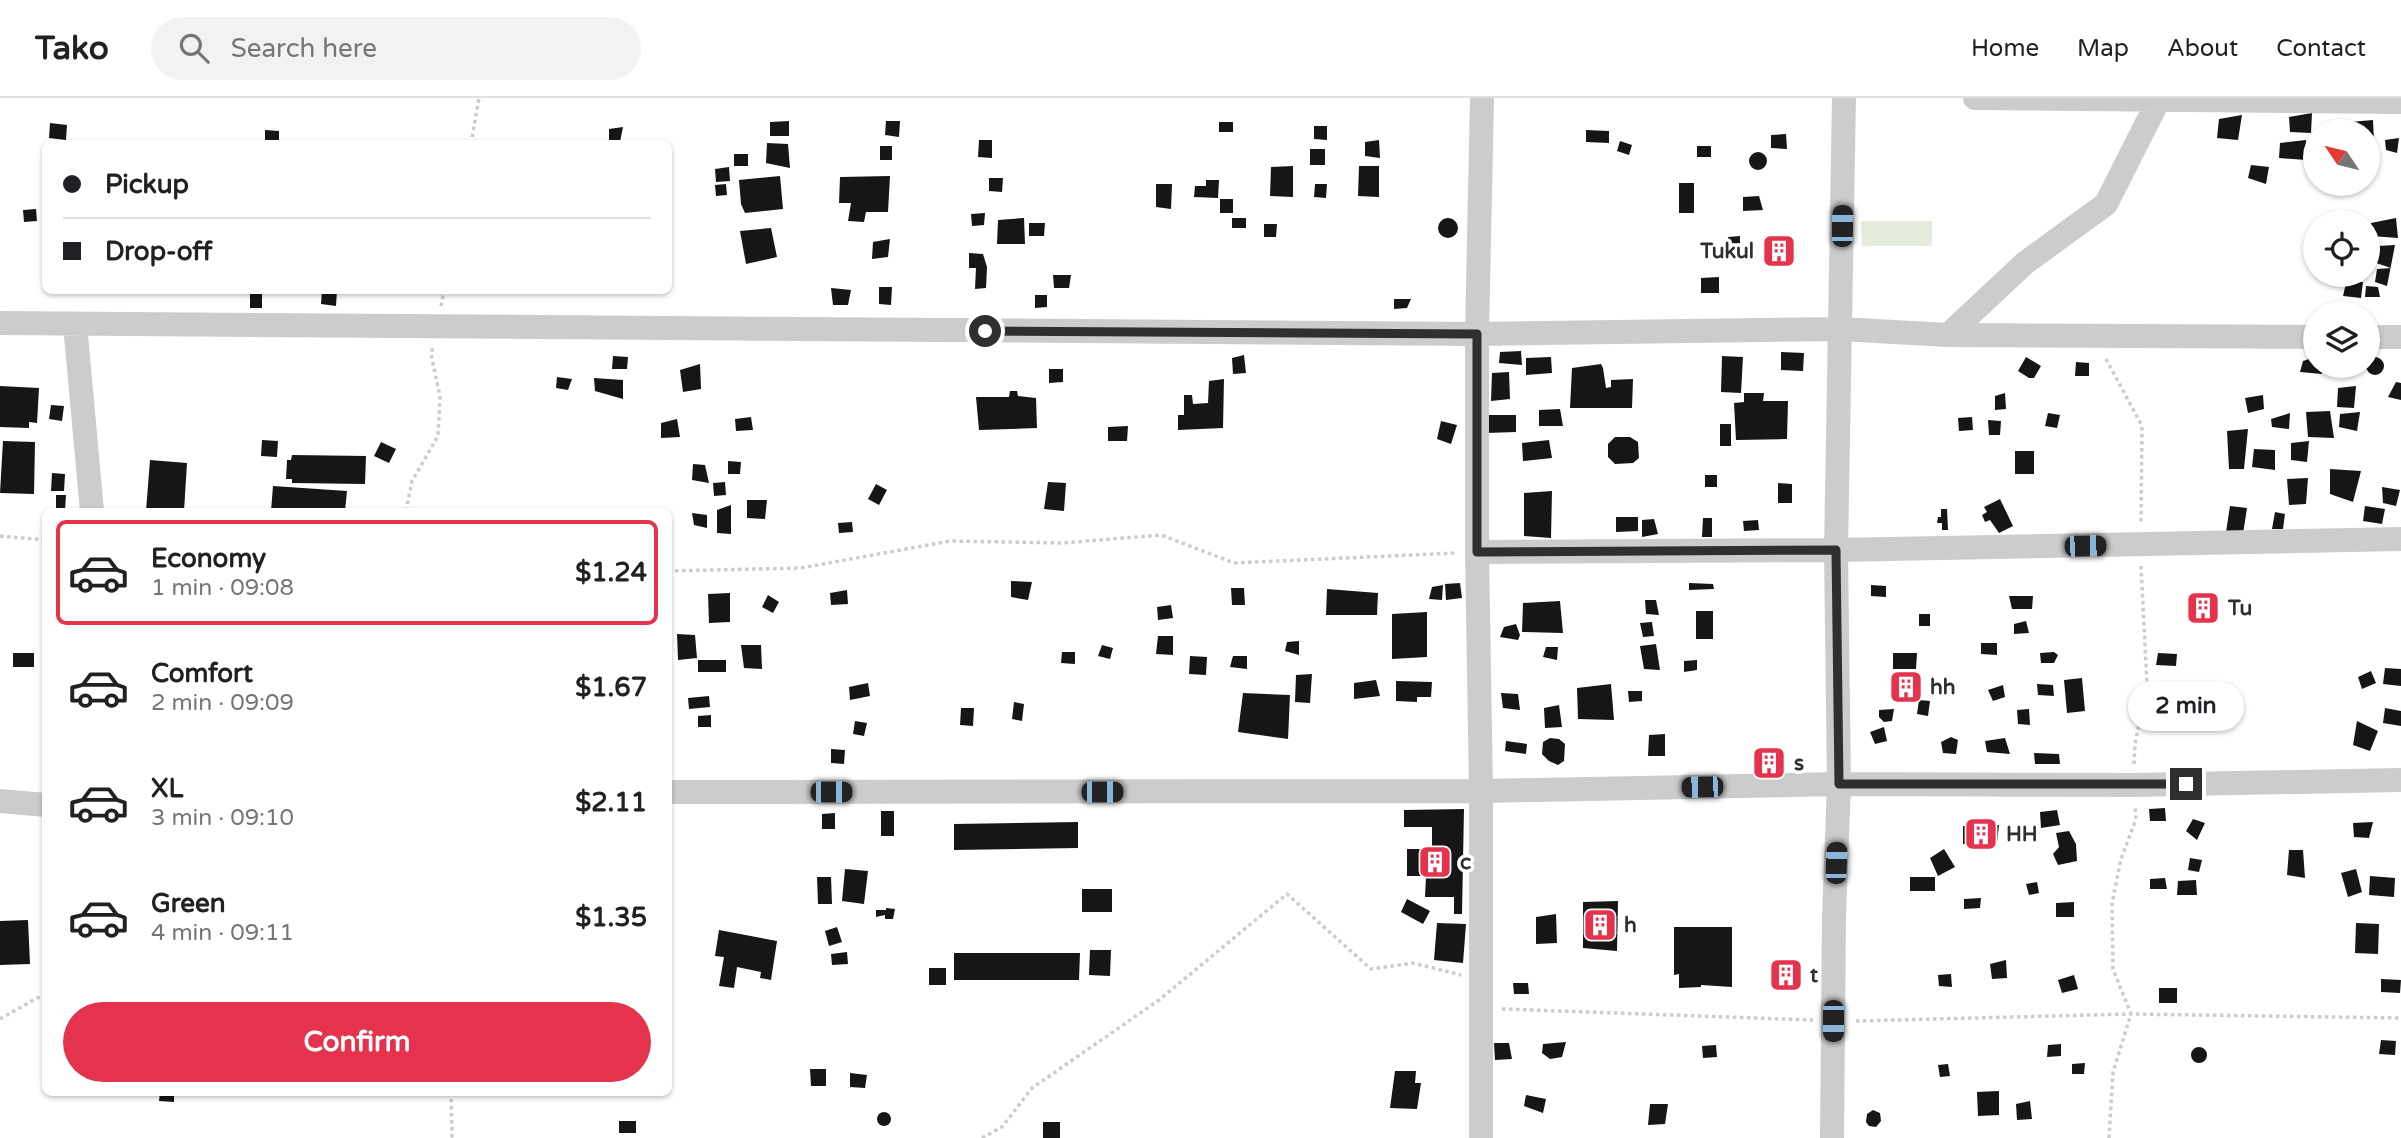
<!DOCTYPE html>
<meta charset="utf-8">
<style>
:root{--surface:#fff;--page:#f2f2f2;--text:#202124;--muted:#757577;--line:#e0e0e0;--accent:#e5324d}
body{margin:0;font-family:"Varela Round",sans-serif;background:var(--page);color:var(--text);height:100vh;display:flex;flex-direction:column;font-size:26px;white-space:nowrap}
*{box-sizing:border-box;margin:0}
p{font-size:23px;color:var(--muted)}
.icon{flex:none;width:38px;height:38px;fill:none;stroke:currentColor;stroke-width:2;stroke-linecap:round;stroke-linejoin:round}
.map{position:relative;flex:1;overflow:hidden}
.side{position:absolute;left:42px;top:410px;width:630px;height:588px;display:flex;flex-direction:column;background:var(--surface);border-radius:10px;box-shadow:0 2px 5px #0004}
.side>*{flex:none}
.guide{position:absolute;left:42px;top:42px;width:630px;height:154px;border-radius:10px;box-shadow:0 2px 5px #0004;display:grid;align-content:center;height:154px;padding:0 21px;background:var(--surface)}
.needle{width:46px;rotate:305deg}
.controls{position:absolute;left:2303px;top:21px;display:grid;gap:14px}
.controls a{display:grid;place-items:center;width:77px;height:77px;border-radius:50%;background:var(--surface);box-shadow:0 2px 5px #0004;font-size:35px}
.end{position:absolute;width:32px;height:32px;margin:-16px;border:9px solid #2f2f2f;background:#fff;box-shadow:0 0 0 4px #fff}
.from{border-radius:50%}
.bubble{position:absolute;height:49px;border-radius:24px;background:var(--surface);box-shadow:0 2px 5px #0004;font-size:23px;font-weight:700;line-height:49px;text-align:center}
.car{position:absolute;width:21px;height:42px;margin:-21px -10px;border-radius:9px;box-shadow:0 0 5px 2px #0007;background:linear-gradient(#222 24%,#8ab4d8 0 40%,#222 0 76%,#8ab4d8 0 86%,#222 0)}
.guide b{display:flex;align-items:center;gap:24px;height:66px;font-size:26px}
.guide b+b{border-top:2px solid var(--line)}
.guide i{width:18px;height:18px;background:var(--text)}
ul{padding:12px 0 0;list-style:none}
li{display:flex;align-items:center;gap:21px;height:105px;margin:0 14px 10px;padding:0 7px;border:4px solid transparent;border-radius:10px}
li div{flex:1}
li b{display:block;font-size:26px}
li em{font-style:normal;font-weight:700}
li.selected{border-color:var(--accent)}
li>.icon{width:63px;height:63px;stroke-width:1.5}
.action{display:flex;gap:14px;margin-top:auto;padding:14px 21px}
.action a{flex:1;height:80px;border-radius:42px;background:var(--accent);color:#fff;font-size:28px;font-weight:700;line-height:80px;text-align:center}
header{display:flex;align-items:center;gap:42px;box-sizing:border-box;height:98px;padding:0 35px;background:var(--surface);border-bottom:2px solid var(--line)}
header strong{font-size:33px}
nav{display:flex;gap:38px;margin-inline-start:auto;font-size:24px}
.search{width:490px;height:63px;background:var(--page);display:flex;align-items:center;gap:18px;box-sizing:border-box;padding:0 24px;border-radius:38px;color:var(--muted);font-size:26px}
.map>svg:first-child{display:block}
.green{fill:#e6ecdd}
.building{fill:#161616}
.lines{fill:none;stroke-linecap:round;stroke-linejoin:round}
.path{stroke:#ccc;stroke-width:3.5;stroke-dasharray:3.5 3.5;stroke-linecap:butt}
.minor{stroke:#ccc;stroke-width:24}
.route{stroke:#2f2f2f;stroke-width:9}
.labels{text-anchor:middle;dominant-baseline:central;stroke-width:7;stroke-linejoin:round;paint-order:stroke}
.poi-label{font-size:21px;font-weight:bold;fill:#2f2f2f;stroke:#fff;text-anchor:start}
</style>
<header>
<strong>Tako</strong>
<div class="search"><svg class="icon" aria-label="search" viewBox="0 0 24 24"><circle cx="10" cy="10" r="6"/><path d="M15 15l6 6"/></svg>Search here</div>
<nav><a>Home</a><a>Map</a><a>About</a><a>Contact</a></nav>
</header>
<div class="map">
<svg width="2401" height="1040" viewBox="0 0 2401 1040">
<rect width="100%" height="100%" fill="#fff"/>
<path class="green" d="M1861 123H1932V148H1862Z"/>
<path class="building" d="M2312 15 2311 35 2290 34 2289 19Z
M2242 17 2238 42 2217 40 2219 21Z
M2373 22 2374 44H2368V33H2352L2350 24Z
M789 23V38H770V24Z
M886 23H900L899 39 885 37Z
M1219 24H1233V34H1219Z
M50 25 67 27 66 42 49 40Z
M1314 28H1327V42L1314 41Z
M623 29 620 44 609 45V31Z
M265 32 279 33V46H265Z
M1586 32 1609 33V45L1586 44Z
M1786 36 1787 51 1771 50V37Z
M2399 40 2397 55 2386 52 2385 42Z
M979 42H992V60L978 59Z
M1379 42 1380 60 1365 58V44Z
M2306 42V62L2279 60 2280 45Z
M1620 43 1632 47 1629 57 1617 53Z
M767 45 788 46 790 70 766 65Z
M880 48H892V62H880Z
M1697 48H1711V59H1697Z
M1310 51H1325V67H1310Z
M1749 63a9 9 0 1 1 18 0a9 9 0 1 1-18 0Z
M734 56H748V68H734Z
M2251 67 2269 69 2266 86 2248 80Z
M1293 68V99L1270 98 1271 69Z
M1359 68H1379V99L1358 98Z
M729 69 730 83 716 84 715 71Z
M780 78 783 111 745 115 741 106 739 82Z
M890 78 888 114H866L864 124 848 123 851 105H839L840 79Z
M989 80H1003L1002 94 989 93Z
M1206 82H1219L1218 100 1194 99 1195 88H1206Z
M1679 85H1694V115H1679Z
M726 86 727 97 716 98 715 87Z
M1156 86H1172L1171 111 1156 109Z
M1315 86H1327L1326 100 1314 99Z
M1759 98 1763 112 1743 113V99Z
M1220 101H1233V115H1220Z
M36 111 37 123 24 124 23 112Z
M985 115 984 127 972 128 971 116Z
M1024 120 1025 146H997L998 122Z
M1232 120H1246V130H1232Z
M2396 120 2398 140 2371 138V125Z
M1438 130a10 10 0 1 1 20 0a10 10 0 1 1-20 0Z
M1029 125H1045L1044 138H1029Z
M1264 126H1277L1276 139H1264Z
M771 130 777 159 746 166 740 133Z
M1740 138V150H1727L1728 139Z
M890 141 888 159 872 161 873 144Z
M1772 153a7 7 0 1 1 14 0a7 7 0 1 1-14 0Z
M2395 147 2387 188 2375 184 2377 171 2391 170 2376 165 2378 148Z
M969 155 983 156 987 169 986 190 975 191 976 170H969Z
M1053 177H1071L1069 190H1054Z
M1719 179V195H1701V180Z
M2363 184 2361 200 2343 198 2346 185Z
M2366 188 2378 189 2380 199H2365Z
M879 189H892L891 207 879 206Z
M831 190 851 192 848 207H833Z
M322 192H337L336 208 321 206Z
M250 196H262V210H250Z
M1035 197H1047V209L1035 210Z
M1394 201H1411L1407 210 1394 211Z
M1521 253 1522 267 1499 265 1500 254Z
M1781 254 1804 255 1803 273 1781 272Z
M1244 257 1246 275 1233 276 1232 260Z
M613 258 628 259 627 271H612Z
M1722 258 1743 259 1741 295 1721 294Z
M2366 268a9 9 0 1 1 18 0a9 9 0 1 1-18 0Z
M1551 259 1552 275 1526 277V260Z
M2026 259 2041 268 2034 280H2029L2018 273Z
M2315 259V268H2322V276L2300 274 2303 263Z
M2076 264 2089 265V278H2075Z
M700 266 701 291 683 294 680 272Z
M1601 266 1603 270 1606 290 1611 289V282L1633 281 1632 310H1570L1572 270Z
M1049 271H1063V284L1049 285Z
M1509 274 1510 301 1491 303 1492 275Z
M557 279 572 281 568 292 556 290Z
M594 280 623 282V301L595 293Z
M1224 281 1223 330 1178 332V317H1184V297H1192L1193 306 1208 305 1209 283Z
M2396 284 2401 285V302L2388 299Z
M0 288 39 290 37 325 29 324V330L0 329Z
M2356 288 2354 310 2337 309 2338 290Z
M1010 293H1017L1018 298 1036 300 1037 330 979 332 976 299H1009Z
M1744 295H1764L1763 303H1788L1787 341 1736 342 1734 305 1744 304Z
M2005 295 2006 311 1995 312V298Z
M2263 297 2264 311 2248 315 2245 300Z
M51 307 64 308 62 323 49 321Z
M1560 311 1563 328H1539V312Z
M2330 313 2334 340 2308 339 2306 314Z
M2360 314 2357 333 2339 329 2340 316Z
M2048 315 2060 317 2057 330 2045 328Z
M2290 315 2289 331 2272 329 2271 321Z
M1487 317H1516V334L1486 335Z
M751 319 753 332 736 333 735 321Z
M1972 319 1973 332 1959 333 1958 320Z
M677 321 680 339 661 340V325Z
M1988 322 2001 323 2000 337H1989Z
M1441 323 1457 327 1451 346 1437 341Z
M1720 326H1731V348H1720Z
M1128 328 1127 343H1108V329Z
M2248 331 2244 371H2229L2227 333Z
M1615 339H1630L1638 344 1639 360 1633 365 1615 366 1608 359V346Z
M262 342 278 343 277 359 261 358Z
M1549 342 1552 360 1523 363 1522 345Z
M3 343 35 344 34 396 0 395Z
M2309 343 2307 364 2291 362V345Z
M381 344 396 351 389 365 374 358Z
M2254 351 2275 352V372L2252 369Z
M2015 353H2034V376H2015Z
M292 357 366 358 365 386 292 385V381H286L287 362H291Z
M150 362 187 365 184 413H146Z
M728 363 741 364 740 376H728Z
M693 366 705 367 709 385 692 382Z
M2330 371 2361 373 2353 404 2330 396Z
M52 375 65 376 64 393H51Z
M1705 377H1717V389H1705Z
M2308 380 2306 406 2289 407 2287 381Z
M725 384 726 397 714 398 713 385Z
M1048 384 1066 385 1064 413 1044 411Z
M1778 385 1792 386V405H1778Z
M876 386 887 392 879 407 868 401Z
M273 388 347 393 345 413H271Z
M2382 389 2400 392 2396 408 2383 405Z
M1552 393 1551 440 1524 438V395Z
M56 397H66L65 413H56Z
M2000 401 2013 428 1999 435 1990 422 1985 424 1982 417 1987 414 1984 409Z
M747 402H767L765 421 747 420Z
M731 407V436L717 435V412Z
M2230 408 2247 410 2243 436 2226 434Z
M2365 408 2385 411 2382 426 2363 423Z
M1941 411H1947L1948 432H1942V425H1937L1938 419H1941Z
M2275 414 2285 416 2283 431H2272Z
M692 415 707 417V430L694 427Z
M1616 419H1638V433L1616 434Z
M1703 420H1712V439H1702Z
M1654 421 1658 436 1642 439V422Z
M1758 422 1759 432 1744 433 1743 423Z
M852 424 853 434 839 435 838 425Z
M1011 483 1032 484 1028 502 1011 499Z
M1460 485 1462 500 1446 502 1445 486Z
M1689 485 1713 486 1714 491 1689 492Z
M1443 487 1442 502 1429 501 1432 489Z
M1871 487 1886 488V499L1871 498Z
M1231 490H1244L1245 507H1232Z
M1327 491 1378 495 1377 517H1326Z
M847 492 848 506 831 507 830 495Z
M730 495V524L709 525 708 496Z
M768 497 779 504 773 515 762 509Z
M2009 498H2033L2032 511H2012Z
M1645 502H1656L1659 517 1646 516Z
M1560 503 1563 535 1522 534 1523 505Z
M2195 506H2212L2213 519 2194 515Z
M1171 507 1173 520 1158 522 1157 509Z
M1696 513H1713V541H1696Z
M1427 514V559L1392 561V516Z
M1919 516H1930V528H1919Z
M2026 523 2029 535 2014 536V526Z
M1652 524 1654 538 1643 539 1640 525Z
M1516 526 1520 537 1518 542 1500 539 1504 529Z
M677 536 695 537 697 560 678 562Z
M1158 538H1173V557L1156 556Z
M1299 543V557L1285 553 1287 544Z
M1981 545H1997V557L1981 556Z
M1656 546 1660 572 1644 571 1640 548Z
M741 547H761L762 571 744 570Z
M1102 547 1113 550 1110 561 1098 558Z
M1546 549H1558L1557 562 1543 559Z
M1062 554H1075V566L1061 565Z
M2054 554 2058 557 2054 565H2041L2040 555Z
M13 555H34V569H13Z
M1893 555H1917L1916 571H1893Z
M2158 555 2177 556 2176 568 2156 567Z
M1190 558 1207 559 1206 577 1189 576Z
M1233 558H1247V571L1230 569Z
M698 562H726V574H698Z
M1697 562V572L1684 574V563Z
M2385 570 2401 571V588L2383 586Z
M2371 573 2376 585 2362 591 2358 579Z
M1312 576 1310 605 1295 604 1296 577Z
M2082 580 2085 613 2067 615 2064 582Z
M1376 582 1380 598 1354 601V585Z
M1914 582 1913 595 1899 594V585Z
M1396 583 1432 584 1431 599H1417V604L1396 603Z
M868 585 870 598 850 602 849 589Z
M1611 586 1614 622 1578 621 1577 590Z
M2037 586 2053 587 2054 598 2038 597Z
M2003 587 2005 599 1993 603 1988 592Z
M1628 593H1642V603L1629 604Z
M1243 595 1290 597 1288 641 1238 634Z
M1501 595 1518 596 1520 612 1503 610Z
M709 598 710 609 689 611 688 600Z
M2165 598 2178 603 2174 614 2160 608Z
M1919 602 1930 603 1928 618 1917 616Z
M1014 604 1024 606 1022 623 1012 621Z
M1559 607 1562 629 1545 630 1544 610Z
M961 610H974L973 628 960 627Z
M2385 610 2401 613V628L2383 625Z
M1894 611 1892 623 1884 624 1879 619V612Z
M2029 611 2030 627 2018 626 2017 612Z
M711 617V629H698V618Z
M855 623 867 625 864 638 853 636Z
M2357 623 2378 633 2370 653 2353 647Z
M1884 629 1887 643 1875 646 1870 634Z
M1665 636V658H1648L1649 637Z
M1951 639 1958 642 1956 656 1943 655 1941 644Z
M1550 640 1559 641 1565 646 1564 663 1558 667 1549 663 1542 656 1543 644Z
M2005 640 2010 656 1987 654 1985 643Z
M1506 643 1527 646 1526 656 1505 653Z
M831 651 845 652 844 666 831 665Z
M2034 655 2059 656 2060 666H2035Z
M1776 659V671L1761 670 1763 660Z
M2165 710 2166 723H2150L2149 711Z
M1464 711 1462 816H1454V799H1425L1426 778H1407V751H1432V729H1404V712Z
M2057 712 2060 727 2041 730 2040 714Z
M881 713H894V738H881Z
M835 715V731H822V716Z
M2193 721 2205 725 2197 742 2186 733Z
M1078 724V750L954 752V726Z
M2373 724 2369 740 2354 739 2353 725Z
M1999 727 1997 745 1963 746V728Z
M2069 733 2076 746 2077 763 2058 767 2053 756 2059 749 2056 735Z
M1944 751 1955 769 1938 778 1930 760Z
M2289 752H2303L2305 780 2287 777Z
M2190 760 2202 762 2199 774 2188 772Z
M845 771 868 773 864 806 842 803Z
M2356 771 2362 794 2348 799 2341 775Z
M2370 778 2395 780 2394 799 2369 797Z
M817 779H831L832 806H818Z
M1910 779H1935V793H1910Z
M2165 780 2167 791H2150V781Z
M2196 782 2197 797H2177L2178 783Z
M2037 784 2039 795 2029 797 2026 786Z
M1082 791H1112V814H1082Z
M1981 800 1980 810 1964 811V801Z
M1407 801 1430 813 1423 826 1401 814Z
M1618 803 1617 853 1583 850V804Z
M2074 804V819H2056V805Z
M886 810 895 811 893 821H885V817L876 819V812H886Z
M1556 816 1557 845 1536 846V819Z
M28 822 30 866 0 867V823Z
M1437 825 1466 826 1463 865 1434 862Z
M2356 825 2379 826 2378 856 2355 855Z
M837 829 842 844 829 848 825 833Z
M1674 829H1732V889L1701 887V889L1679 890V876L1674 877Z
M719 832 777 843 771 882 760 880 761 874 737 869 734 890 719 888 724 859 715 858Z
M1090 852H1111L1110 878 1089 877Z
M847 854 848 866 832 867 831 856Z
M954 855H1080L1079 882H954Z
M2006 862 2007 880 1992 881 1990 866Z
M1790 867 1792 885 1781 887 1779 869Z
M929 870H946V887H929Z
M1951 876 1952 889 1939 888 1938 877Z
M2074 877 2078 891 2062 895 2058 882Z
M2381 881 2401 882 2400 895 2381 894Z
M1513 885H1528L1529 896H1514Z
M2159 890H2177V905H2159Z
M2381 942 2396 943 2395 957 2379 956Z
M1566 944 1562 959 1550 961 1542 955 1543 946Z
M1494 945H1509L1512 961 1495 962Z
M2061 946V958L2047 959 2048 947Z
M1716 947 1717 959 1703 960 1702 948Z
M2191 957a8 8 0 1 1 16 0a8 8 0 1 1-16 0Z
M2085 965 2084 976H2072V966Z
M1948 966 1950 978 1940 979 1938 967Z
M810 971H826V988H811Z
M1395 973H1416L1415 985H1421L1417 1011 1390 1010Z
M850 975 867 977 865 990 850 989Z
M1999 993V1017L1978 1018 1977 994Z
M160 994H174V1004L159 1003Z
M1526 997 1546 1001 1543 1015 1524 1008Z
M2030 1003 2032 1021 2017 1022 2016 1006Z
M1650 1006H1668L1665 1026 1648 1027Z
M1873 1012 1880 1015 1881 1023 1876 1029 1869 1028 1866 1024 1867 1016Z
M877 1021a7 7 0 1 1 14 0a7 7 0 1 1-14 0Z
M619 1023H636V1035H619Z
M1043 1024H1060V1040H1043Z"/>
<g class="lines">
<path class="path" d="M471 46 479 0
M441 208 444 192
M2106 261 2142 328 2141 426
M406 413 412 383 438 338 440 299 431 256 433 249
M0 438 46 442
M668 473 801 470 950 443 1062 445 1161 437 1234 465 1456 455
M2134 666 2135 646 2147 586 2141 468
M1502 911 1813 922
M0 921 37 900 46 898
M1856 923 2131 916 2401 920
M451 994 452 1040
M982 1040 1002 1029 1032 990 1159 902 1287 796 1371 871 1413 865 1461 877
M2109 1040 2113 974 2131 916 2113 871 2112 805 2121 761 2136 721 2135 709"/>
<path class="minor" d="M1975 0 2401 4
M0 225 1477 236 1840 231 1948 237 2315 239
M75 226 92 413
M1948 237 2025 165 2106 106 2159 1
M2368 239H2401
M1477 454 1836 452 2401 441
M668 694 1481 693 1839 686 2133 687 2401 682
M0 703 46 707
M1481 1040V693L1477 454V236L1482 0
M1832 1040 1834 818 1839 686 1836 452 1844 0"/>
</g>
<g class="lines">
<path class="route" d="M985 233 1477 236V454L1836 452 1839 686H2186"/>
</g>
<defs>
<symbol id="building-square" viewBox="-11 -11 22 22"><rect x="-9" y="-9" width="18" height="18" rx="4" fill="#e5324d" stroke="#fff"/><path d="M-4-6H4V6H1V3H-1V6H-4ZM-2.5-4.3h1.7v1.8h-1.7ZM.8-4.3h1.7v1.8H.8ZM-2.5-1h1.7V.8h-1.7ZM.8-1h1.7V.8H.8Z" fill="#fff"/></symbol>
</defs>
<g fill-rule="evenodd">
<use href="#building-square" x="1760" y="134" width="38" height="38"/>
<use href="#building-square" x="2184" y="491" width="38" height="38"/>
<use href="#building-square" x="1887" y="570" width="38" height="38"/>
<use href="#building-square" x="1750" y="646" width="38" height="38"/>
<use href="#building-square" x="1962" y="717" width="38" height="38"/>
<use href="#building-square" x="1416" y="745" width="38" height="38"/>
<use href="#building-square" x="1581" y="808" width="38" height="38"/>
<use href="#building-square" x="1767" y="858" width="38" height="38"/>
</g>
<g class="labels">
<g class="poi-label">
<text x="1754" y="153" text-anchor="end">Tukul</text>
<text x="2228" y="510">Tu</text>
<text x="1930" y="589">hh</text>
<text x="1794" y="665">s</text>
<text x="2006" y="736">HH</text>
<text x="1460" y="764">c</text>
<text x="1624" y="827">h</text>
<text x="1810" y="877">t</text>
</g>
</g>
</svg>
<div class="controls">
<a><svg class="needle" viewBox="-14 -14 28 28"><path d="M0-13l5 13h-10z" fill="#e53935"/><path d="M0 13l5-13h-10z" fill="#757577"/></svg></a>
<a><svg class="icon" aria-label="locate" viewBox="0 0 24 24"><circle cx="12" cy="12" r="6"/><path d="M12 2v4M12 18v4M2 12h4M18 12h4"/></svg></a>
<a><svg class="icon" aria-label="layers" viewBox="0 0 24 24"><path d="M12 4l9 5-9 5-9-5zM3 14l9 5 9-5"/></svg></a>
</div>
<i class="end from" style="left:985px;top:233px"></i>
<i class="end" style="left:2186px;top:686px"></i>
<div class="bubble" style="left:2128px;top:584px;width:116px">2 min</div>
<i class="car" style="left:1842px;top:128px;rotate:1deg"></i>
<i class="car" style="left:2085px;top:448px;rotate:89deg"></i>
<i class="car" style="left:1702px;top:689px;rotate:269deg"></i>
<i class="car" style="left:831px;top:694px;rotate:90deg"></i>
<i class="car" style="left:1102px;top:694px;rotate:90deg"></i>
<i class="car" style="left:1836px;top:765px;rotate:2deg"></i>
<i class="car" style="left:1833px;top:923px;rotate:180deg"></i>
<div class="guide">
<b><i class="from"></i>Pickup</b>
<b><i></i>Drop-off</b>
</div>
<section class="side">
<ul>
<li class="selected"><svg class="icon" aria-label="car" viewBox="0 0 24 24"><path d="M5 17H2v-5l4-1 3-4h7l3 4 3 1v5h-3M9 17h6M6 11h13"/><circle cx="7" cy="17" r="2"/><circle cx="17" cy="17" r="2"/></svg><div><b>Economy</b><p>1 min · 09:08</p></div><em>$1.24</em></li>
<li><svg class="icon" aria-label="car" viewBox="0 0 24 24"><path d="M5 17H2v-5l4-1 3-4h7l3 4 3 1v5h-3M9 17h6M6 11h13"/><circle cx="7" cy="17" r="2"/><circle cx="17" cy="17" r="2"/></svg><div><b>Comfort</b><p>2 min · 09:09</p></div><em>$1.67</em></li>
<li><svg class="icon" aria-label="car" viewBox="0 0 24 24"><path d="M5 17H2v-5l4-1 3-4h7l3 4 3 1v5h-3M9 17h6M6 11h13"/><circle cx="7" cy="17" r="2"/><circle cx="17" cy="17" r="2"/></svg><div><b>XL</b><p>3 min · 09:10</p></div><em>$2.11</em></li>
<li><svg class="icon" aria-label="car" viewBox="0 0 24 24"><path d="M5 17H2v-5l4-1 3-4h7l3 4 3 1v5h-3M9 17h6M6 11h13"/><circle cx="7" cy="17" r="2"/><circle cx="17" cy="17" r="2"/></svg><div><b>Green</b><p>4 min · 09:11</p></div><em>$1.35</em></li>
</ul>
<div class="action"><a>Confirm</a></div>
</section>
</div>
